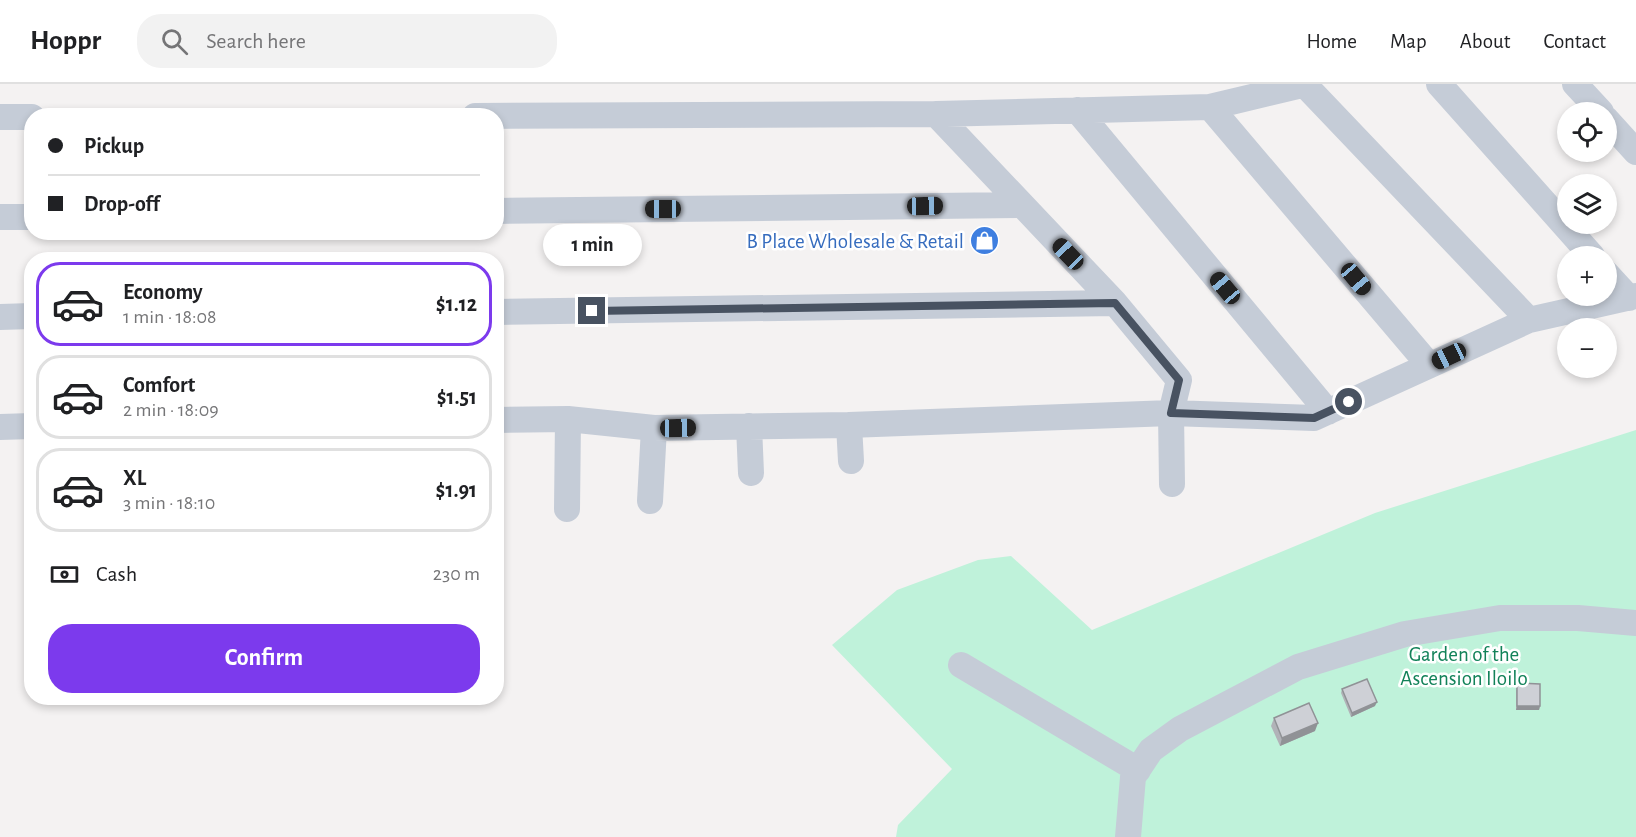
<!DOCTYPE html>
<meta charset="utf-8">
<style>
:root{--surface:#fff;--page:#f2f2f2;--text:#202124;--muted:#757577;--line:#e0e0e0;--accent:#7c3aed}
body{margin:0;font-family:"Alegreya Sans",sans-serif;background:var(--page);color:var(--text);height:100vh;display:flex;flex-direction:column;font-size:22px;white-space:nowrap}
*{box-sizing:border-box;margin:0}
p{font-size:20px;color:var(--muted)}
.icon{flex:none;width:33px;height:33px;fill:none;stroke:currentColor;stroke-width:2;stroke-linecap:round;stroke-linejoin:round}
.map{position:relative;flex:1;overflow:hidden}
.sheet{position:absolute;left:24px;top:168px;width:480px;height:453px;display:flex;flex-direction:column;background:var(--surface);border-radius:24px;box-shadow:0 3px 9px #0003}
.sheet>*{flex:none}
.hud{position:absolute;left:24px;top:24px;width:480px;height:132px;border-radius:24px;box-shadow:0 3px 9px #0003;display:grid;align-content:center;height:132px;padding:0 24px;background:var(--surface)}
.fabs{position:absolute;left:1557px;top:18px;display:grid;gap:12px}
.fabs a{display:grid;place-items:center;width:60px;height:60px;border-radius:50%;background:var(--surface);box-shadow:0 3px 9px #0003;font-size:30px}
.end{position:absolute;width:27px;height:27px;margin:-14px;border:8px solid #485261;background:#fff;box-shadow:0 0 0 3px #fff}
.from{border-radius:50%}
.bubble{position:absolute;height:42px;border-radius:21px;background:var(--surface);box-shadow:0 3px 9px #0003;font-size:20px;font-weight:700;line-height:42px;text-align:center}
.car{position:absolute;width:18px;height:36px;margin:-18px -9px;border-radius:8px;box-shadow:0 0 4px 2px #0007;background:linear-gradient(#222 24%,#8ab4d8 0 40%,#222 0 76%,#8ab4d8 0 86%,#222 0)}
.hud b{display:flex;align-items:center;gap:21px;height:57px;font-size:22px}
.hud b+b{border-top:2px solid var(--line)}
.hud i{width:15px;height:15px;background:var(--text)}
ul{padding:10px 0 0;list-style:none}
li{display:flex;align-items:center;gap:18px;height:84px;margin:0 12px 9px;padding:0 12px;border:3px solid var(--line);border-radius:24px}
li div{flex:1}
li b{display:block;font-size:22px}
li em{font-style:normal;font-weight:700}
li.active{border-color:var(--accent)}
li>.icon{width:54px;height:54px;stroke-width:1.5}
.pay{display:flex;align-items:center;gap:15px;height:66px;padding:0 24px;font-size:22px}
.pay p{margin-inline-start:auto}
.action{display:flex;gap:12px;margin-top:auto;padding:12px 24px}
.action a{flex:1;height:69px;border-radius:24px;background:var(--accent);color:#fff;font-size:24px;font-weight:700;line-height:69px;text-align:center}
header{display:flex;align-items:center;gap:36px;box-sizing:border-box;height:84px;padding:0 30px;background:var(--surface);border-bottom:2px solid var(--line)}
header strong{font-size:28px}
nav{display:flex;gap:33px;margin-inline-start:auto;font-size:21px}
.search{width:420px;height:54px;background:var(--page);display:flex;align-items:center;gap:15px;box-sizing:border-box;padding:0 21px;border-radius:24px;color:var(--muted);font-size:22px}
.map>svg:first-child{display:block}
.green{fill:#bff2da}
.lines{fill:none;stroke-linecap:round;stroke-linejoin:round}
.minor{stroke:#c5ccd7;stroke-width:26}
.wall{fill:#b1b3b8}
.shaded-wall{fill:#909296}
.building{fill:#ced0d6;stroke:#909296;stroke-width:1.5}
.route{stroke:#485261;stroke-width:8}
.labels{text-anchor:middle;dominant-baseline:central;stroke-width:5;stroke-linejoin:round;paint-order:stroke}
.shop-label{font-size:21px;fill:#366cbe;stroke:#fff;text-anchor:end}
.park-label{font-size:21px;fill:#128259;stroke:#fff}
</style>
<header>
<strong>Hoppr</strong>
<div class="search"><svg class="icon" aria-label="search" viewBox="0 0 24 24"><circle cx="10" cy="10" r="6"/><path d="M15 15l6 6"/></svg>Search here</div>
<nav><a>Home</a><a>Map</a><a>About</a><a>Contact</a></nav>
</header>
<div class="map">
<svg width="1636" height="753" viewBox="0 0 1636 753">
<rect width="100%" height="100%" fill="#f4f2f2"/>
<path class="green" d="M1636 346V753H896L898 741 952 685 832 561 897 506 978 476 1011 472 1092 546 1375 429Z"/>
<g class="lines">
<path class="minor" d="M1304 0 1529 236
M1439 0 1592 172
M1575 0 1601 28
M1210 23 1429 281
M1077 26 1328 328
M936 30 1210 23 1306 0
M475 32 936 30 1115 219 496 228
M0 33H32
M1606 35 1636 68
M496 127 1020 121
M0 133H32
M1606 189 1629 214
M1115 219 1179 296 1171 329 1172 400
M0 233 32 232
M496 336 568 335 654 344 849 341 1171 329 1314 334 1529 236 1636 212
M849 341 851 377
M749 342 751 389
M0 343 32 342
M650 417 654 344
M567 425 568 335
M961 581 1138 686
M1128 753 1133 693 1151 666 1180 645 1298 583 1405 550 1500 534H1578L1636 539"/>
</g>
<path class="wall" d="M1517 599 1540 622 1539 626H1516V603Z
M1342 605 1375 622 1351 633 1341 609Z
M1274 634 1315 647 1280 662 1271 642Z"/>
<path class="shaded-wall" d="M1377 618 1375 622 1351 633 1352 629Z
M1517 622H1540L1539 626H1516Z
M1318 639 1315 647 1280 662 1282 654Z"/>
<path class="building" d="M1367 595 1377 618 1352 629 1342 605Z
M1517 599 1540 600V622H1517Z
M1309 619 1318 639 1282 654 1274 634Z"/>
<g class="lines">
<path class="route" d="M592 227 1115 219 1179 296 1171 329 1314 334 1349 318"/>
</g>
<defs>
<symbol id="shop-disc" viewBox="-11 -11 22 22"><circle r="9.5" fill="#3f7fe0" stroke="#fff"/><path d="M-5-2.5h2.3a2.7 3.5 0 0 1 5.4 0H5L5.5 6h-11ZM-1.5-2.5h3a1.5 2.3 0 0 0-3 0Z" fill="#fff"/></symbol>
</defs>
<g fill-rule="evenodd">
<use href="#shop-disc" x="968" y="140" width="33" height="33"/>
</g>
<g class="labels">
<g class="shop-label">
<text x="964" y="157">B Place Wholesale &amp; Retail</text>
</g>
<g class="park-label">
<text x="1464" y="570">Garden of the<tspan x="1464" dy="24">Ascension Iloilo</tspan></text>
</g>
</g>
</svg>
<div class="fabs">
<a><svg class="icon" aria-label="locate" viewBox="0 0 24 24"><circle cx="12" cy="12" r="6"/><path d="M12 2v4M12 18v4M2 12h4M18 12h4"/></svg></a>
<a><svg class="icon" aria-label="layers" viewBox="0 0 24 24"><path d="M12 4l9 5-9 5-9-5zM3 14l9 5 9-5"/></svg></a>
<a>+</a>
<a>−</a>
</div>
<i class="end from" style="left:1349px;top:318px"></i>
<i class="end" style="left:592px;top:227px"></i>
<div class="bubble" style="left:543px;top:140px;width:99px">1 min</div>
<i class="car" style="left:925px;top:122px;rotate:89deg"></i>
<i class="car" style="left:663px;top:125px;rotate:270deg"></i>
<i class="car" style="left:1068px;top:170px;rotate:316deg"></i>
<i class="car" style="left:1356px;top:195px;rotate:140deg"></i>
<i class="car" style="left:1225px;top:204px;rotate:320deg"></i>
<i class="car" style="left:1449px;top:272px;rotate:245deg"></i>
<i class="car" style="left:678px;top:344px;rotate:89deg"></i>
<div class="hud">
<b><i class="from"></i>Pickup</b>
<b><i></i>Drop-off</b>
</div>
<section class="sheet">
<ul>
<li class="active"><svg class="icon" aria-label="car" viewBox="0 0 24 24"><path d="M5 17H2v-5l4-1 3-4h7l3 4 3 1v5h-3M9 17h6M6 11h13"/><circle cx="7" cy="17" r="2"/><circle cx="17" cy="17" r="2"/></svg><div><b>Economy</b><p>1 min · 18:08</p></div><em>$1.12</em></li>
<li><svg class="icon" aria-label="car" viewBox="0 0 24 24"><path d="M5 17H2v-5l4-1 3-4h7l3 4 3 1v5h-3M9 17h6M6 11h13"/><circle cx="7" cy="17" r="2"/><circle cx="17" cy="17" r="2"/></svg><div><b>Comfort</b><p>2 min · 18:09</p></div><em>$1.51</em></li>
<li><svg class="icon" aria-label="car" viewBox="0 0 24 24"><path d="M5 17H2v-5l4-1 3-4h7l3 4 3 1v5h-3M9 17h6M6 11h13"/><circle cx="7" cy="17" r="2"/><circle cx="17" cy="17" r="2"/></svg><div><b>XL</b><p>3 min · 18:10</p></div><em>$1.91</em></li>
</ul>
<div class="pay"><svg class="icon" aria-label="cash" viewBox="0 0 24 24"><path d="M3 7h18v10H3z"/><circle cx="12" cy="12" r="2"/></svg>Cash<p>230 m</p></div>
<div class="action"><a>Confirm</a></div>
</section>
</div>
